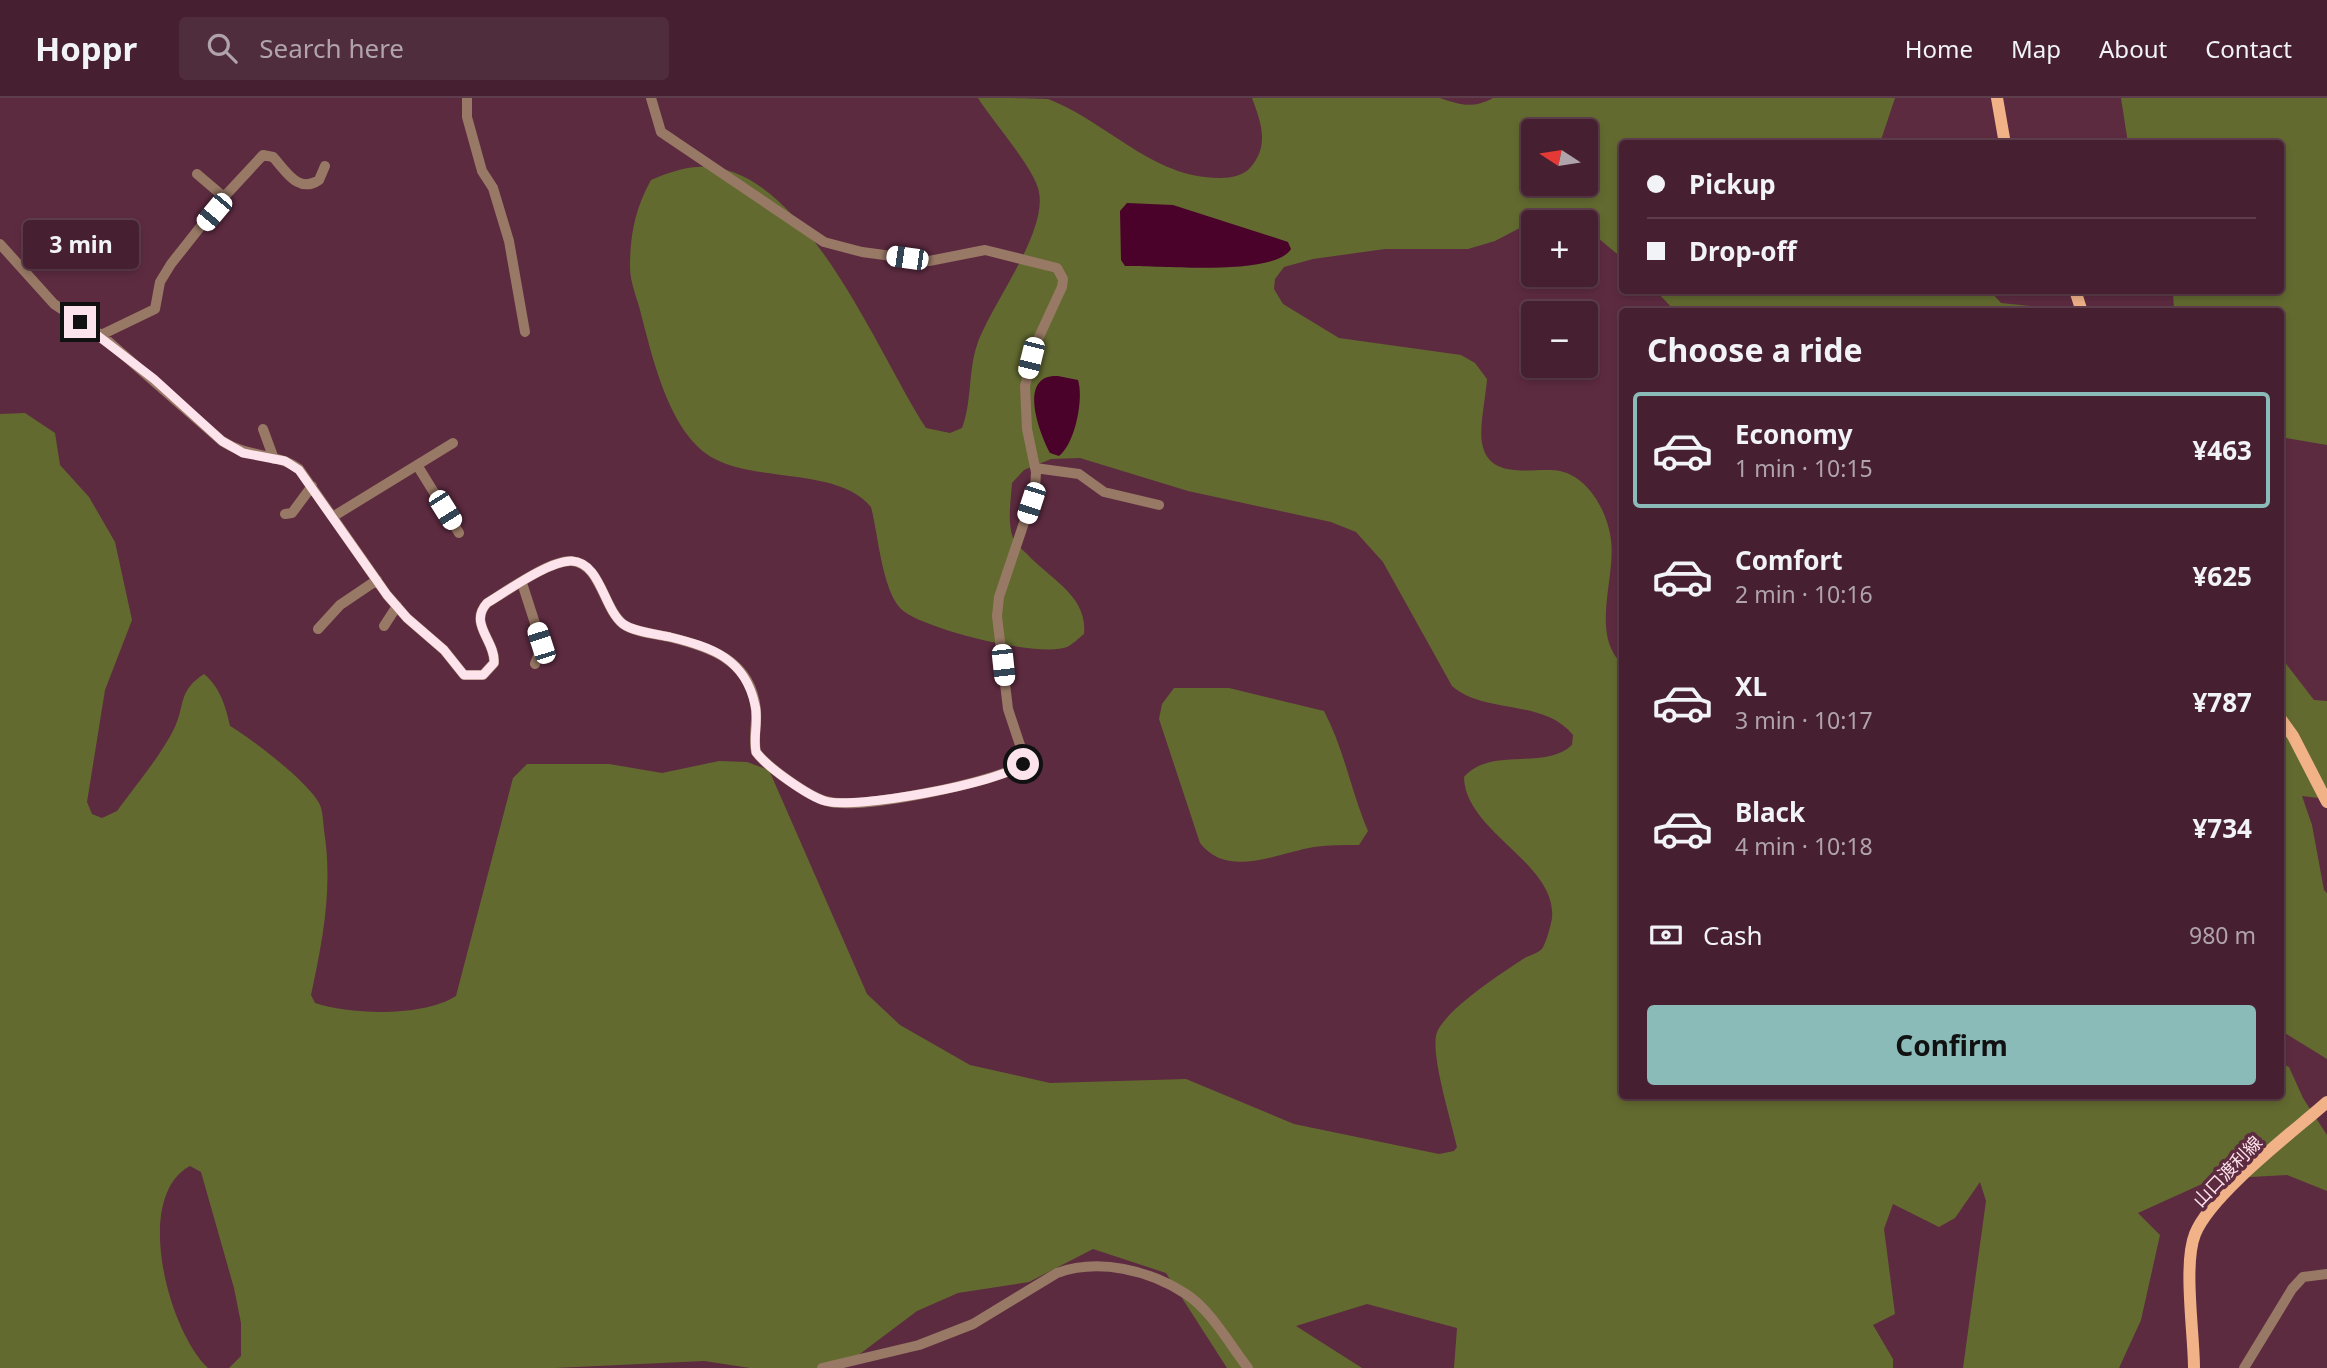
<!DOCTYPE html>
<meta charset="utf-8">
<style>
:root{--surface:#462030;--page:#502d3c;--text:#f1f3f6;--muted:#b0a3ab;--line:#5e3e4c;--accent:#8bbbb9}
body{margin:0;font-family:"Noto Sans","Noto Sans JP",sans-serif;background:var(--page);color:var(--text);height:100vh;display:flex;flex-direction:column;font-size:26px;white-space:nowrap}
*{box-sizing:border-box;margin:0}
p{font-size:23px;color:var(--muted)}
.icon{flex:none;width:38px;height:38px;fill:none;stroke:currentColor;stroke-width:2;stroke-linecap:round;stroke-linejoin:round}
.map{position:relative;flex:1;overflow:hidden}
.side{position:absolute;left:1619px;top:210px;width:665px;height:791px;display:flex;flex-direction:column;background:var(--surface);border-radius:7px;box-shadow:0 4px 10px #0003,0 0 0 2px var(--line)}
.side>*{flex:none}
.hud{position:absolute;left:1619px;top:42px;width:665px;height:154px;border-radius:7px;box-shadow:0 4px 10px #0003,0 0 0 2px var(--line);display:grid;align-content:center;height:154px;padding:0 28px;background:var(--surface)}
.needle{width:46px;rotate:282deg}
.tools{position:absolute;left:1521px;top:21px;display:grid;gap:14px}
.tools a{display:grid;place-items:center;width:77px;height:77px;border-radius:7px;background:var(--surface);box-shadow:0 4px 10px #0003,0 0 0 2px var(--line);font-size:35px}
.end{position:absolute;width:32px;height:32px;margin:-16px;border:9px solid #fde3ec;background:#111;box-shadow:0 0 0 4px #111}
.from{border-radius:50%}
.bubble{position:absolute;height:49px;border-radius:7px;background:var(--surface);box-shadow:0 4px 10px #0003,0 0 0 2px var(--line);font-size:23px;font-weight:700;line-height:49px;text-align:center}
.car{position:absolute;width:21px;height:42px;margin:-21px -10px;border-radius:9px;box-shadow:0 0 5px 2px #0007;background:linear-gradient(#fff 24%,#345 0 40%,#fff 0 76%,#345 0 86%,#fff 0)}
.hud b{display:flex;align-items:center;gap:24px;height:66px;font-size:26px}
.hud b+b{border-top:2px solid var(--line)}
.hud i{width:18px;height:18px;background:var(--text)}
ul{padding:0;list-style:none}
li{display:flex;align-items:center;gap:21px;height:116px;margin:0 14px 10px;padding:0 14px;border:4px solid transparent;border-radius:7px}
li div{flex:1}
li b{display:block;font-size:26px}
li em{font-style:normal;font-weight:700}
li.active{border-color:var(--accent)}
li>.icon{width:63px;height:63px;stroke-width:1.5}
h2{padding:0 28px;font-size:32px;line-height:84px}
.pay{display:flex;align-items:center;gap:18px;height:77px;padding:0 28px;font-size:26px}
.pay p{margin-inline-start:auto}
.cta{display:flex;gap:14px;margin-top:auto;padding:14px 28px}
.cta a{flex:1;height:80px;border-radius:7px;background:var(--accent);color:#111;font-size:28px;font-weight:700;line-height:80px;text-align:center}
header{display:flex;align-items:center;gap:42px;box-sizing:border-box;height:98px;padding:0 35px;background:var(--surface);border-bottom:2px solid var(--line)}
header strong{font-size:33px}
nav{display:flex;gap:38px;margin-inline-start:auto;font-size:24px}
.search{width:490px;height:63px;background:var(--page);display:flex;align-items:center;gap:18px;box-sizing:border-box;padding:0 24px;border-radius:7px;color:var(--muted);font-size:26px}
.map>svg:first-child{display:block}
.green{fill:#636a30;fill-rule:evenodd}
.water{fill:#4b022a}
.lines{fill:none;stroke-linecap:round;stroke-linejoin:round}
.minor{stroke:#987965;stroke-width:10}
.major{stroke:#f1b288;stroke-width:12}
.route{stroke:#fde3ec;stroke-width:9}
.labels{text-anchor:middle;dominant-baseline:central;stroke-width:7;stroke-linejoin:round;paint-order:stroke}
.street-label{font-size:18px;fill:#fde3ec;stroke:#5d2b40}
</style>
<header>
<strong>Hoppr</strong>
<div class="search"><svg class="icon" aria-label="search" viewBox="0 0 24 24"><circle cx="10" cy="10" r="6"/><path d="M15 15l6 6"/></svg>Search here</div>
<nav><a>Home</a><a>Map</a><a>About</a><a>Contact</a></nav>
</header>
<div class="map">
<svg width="2327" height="1270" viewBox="0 0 2327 1270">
<rect width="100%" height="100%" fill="#5d2b40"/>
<path class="green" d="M978 0C996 0 1033 0 1048 1 1108 24 1153 81 1221 80 1231 80 1244 77 1250 70 1270 48 1261 24 1252 0H1440C1460 7 1473 11 1493 0H1895L1880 45 1622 46V160L1586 130V124L1535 122 1495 143 1468 151H1385L1313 161 1284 169 1275 181 1274 191 1283 206 1339 240 1461 257 1475 265 1487 281C1486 298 1479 329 1482 345 1489 385 1537 368 1560 373 1589 379 1608 415 1611 442 1616 481 1590 535 1622 566V998H2280V965L2289 969 2303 1000 2327 1037V1093L2287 1077 2213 1081 2138 1115 2160 1137 2141 1222 2119 1270H1963L1986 1103 1980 1084 1955 1120 1939 1129 1893 1106 1884 1131 1895 1216 1873 1227 1893 1261V1270H1454L1457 1230 1367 1206 1296 1228 1362 1270H1227L1166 1175 1093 1151 1029 1184 958 1195 917 1213 841 1270H750L704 1263 555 1270H229L241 1258V1225L234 1190 201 1074 190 1068C132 1099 169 1234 208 1270H0V316L25 315 55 335 60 367 89 399 115 444 132 522 105 592 87 704 92 716 102 720 117 713C136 687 159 660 174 631 186 606 177 594 204 576 220 589 226 609 230 628 252 641 307 683 319 705 323 712 323 724 324 732 333 789 323 841 311 897L315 905C351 917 423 919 456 898L513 680 527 666H609L662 675 719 663 747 664 769 672 867 896 900 927 970 967 1050 985 1186 981 1294 1026 1439 1056 1454 1053 1457 1049C1451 1022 1432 962 1436 938 1440 915 1502 875 1523 861 1528 858 1538 855 1542 851 1546 845 1551 827 1552 820 1557 765 1465 734 1464 679 1491 648 1544 673 1572 647L1573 637C1543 600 1485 617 1452 588L1383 464 1356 434 1331 424 1188 393 1080 360 1051 361 1024 372 1012 385C1011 402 1007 423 1013 440 1015 446 1022 451 1027 456 1050 481 1088 498 1084 536 1079 540 1073 546 1067 549 1040 560 922 531 901 511 882 492 878 435 871 409 840 370 758 384 715 361 670 338 653 261 641 216 638 202 630 185 630 169 630 137 635 111 651 82 665 76 681 70 697 69 801 60 878 257 926 330L950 335 962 330C972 305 968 274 977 247 991 206 1047 136 1039 94 1035 71 993 24 978 0ZM1533 33H1586V86H1533Z
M2121 0H2327V347L2280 339V214L2174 213 2173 193 2280 192V46L2128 45Z
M1656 193H1990L2001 205 2030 208 2044 213H1675Z
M2280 558 2314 602 2327 603V701L2302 698 2312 727 2324 792 2327 795V961L2280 932Z
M1174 590H1229L1324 613C1344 651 1351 693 1368 733L1359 747C1344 747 1329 747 1314 749 1278 755 1227 781 1200 745L1159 621 1162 606Z"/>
<path class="water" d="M1127 105 1173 107 1279 141 1288 144 1291 151C1274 179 1156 167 1125 168L1121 162 1120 113Z
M1058 278 1078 282C1084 301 1075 346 1059 358L1050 355C1039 335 1017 276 1058 278Z"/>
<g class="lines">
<path class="minor" d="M467 0V19L482 73 493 90 509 143 525 234
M197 76 224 99
M0 146 54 206 101 237 222 343C248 360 278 355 299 371L387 497 407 520 444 552 464 577H483L494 565C496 543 468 526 487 505 507 493 550 462 571 463 601 465 603 510 623 526 634 534 656 536 669 539 710 549 751 562 756 612 757 626 753 640 756 654 767 669 808 698 826 703 858 713 988 685 1019 669L1026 665 1008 611 997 518 999 499 1035 392 1036 374 1027 331 1025 288 1038 241 1062 189 1063 181 1057 170 985 152 929 163 862 154 824 144 661 34 651 0
M101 237 155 211 160 184 171 166 224 99 263 57 273 59C286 73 298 96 319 82L325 68
M263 331 274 361
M417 367 459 435
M1035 370 1079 376 1104 394 1159 407
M285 416 292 415 312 388
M334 418 453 345
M522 485 542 547 535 566
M384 528 397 508
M318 531 340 507 377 482
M822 1270 919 1247 973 1226 1057 1175C1099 1160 1149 1172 1186 1196 1211 1212 1230 1247 1248 1270
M2244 1270 2292 1191 2303 1179 2327 1176"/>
<path class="major" d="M1997 0 2005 46
M2075 192 2082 214
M2280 620 2293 638 2327 704
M2194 1270C2194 1236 2183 1166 2195 1136 2211 1096 2293 1034 2327 1004"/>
</g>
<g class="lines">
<path class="route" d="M80 224 154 281 222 343 243 355 285 363 299 372 387 497 407 520 444 552 464 577H483L494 565C496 543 468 526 487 505 507 493 550 462 572 463 601 465 603 510 623 526 634 534 656 536 670 539 711 549 745 560 755 607 759 622 753 638 756 654 767 669 808 698 825 703 854 712 1000 685 1023 666"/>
</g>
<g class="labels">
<g class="street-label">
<text transform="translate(2227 1073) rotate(-46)">山口渡利線</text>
</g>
</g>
</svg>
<div class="tools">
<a><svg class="needle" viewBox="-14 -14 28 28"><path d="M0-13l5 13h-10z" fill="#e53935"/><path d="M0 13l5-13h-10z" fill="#b0a3ab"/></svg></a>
<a>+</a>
<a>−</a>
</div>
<i class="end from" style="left:1023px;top:666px"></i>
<i class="end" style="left:80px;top:224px"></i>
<div class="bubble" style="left:23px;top:122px;width:116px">3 min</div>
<i class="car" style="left:214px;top:114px;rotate:220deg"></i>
<i class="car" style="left:907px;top:160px;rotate:278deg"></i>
<i class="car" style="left:1031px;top:260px;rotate:194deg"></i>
<i class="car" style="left:1031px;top:405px;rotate:198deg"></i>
<i class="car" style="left:445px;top:412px;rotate:148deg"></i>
<i class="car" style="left:541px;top:545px;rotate:342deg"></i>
<i class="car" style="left:1003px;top:567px;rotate:174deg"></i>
<div class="hud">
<b><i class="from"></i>Pickup</b>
<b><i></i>Drop-off</b>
</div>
<section class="side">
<h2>Choose a ride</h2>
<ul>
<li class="active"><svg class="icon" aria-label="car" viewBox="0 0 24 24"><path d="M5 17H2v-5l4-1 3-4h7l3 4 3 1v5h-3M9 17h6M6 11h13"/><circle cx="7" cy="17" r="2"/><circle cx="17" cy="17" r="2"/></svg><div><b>Economy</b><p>1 min · 10:15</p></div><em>¥463</em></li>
<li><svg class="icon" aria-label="car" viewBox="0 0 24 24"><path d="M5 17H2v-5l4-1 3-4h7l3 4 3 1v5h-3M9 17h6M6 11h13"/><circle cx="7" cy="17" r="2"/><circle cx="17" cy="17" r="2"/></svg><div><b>Comfort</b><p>2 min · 10:16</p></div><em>¥625</em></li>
<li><svg class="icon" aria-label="car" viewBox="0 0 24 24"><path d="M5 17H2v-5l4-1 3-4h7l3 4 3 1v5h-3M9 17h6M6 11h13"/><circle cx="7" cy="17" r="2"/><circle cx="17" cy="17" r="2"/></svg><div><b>XL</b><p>3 min · 10:17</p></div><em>¥787</em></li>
<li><svg class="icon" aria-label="car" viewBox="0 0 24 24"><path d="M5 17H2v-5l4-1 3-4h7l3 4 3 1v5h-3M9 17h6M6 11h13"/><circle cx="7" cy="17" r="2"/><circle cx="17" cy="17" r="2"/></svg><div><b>Black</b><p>4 min · 10:18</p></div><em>¥734</em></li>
</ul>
<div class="pay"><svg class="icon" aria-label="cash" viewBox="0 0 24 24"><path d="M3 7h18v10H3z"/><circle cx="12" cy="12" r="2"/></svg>Cash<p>980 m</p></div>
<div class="cta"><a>Confirm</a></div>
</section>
</div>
